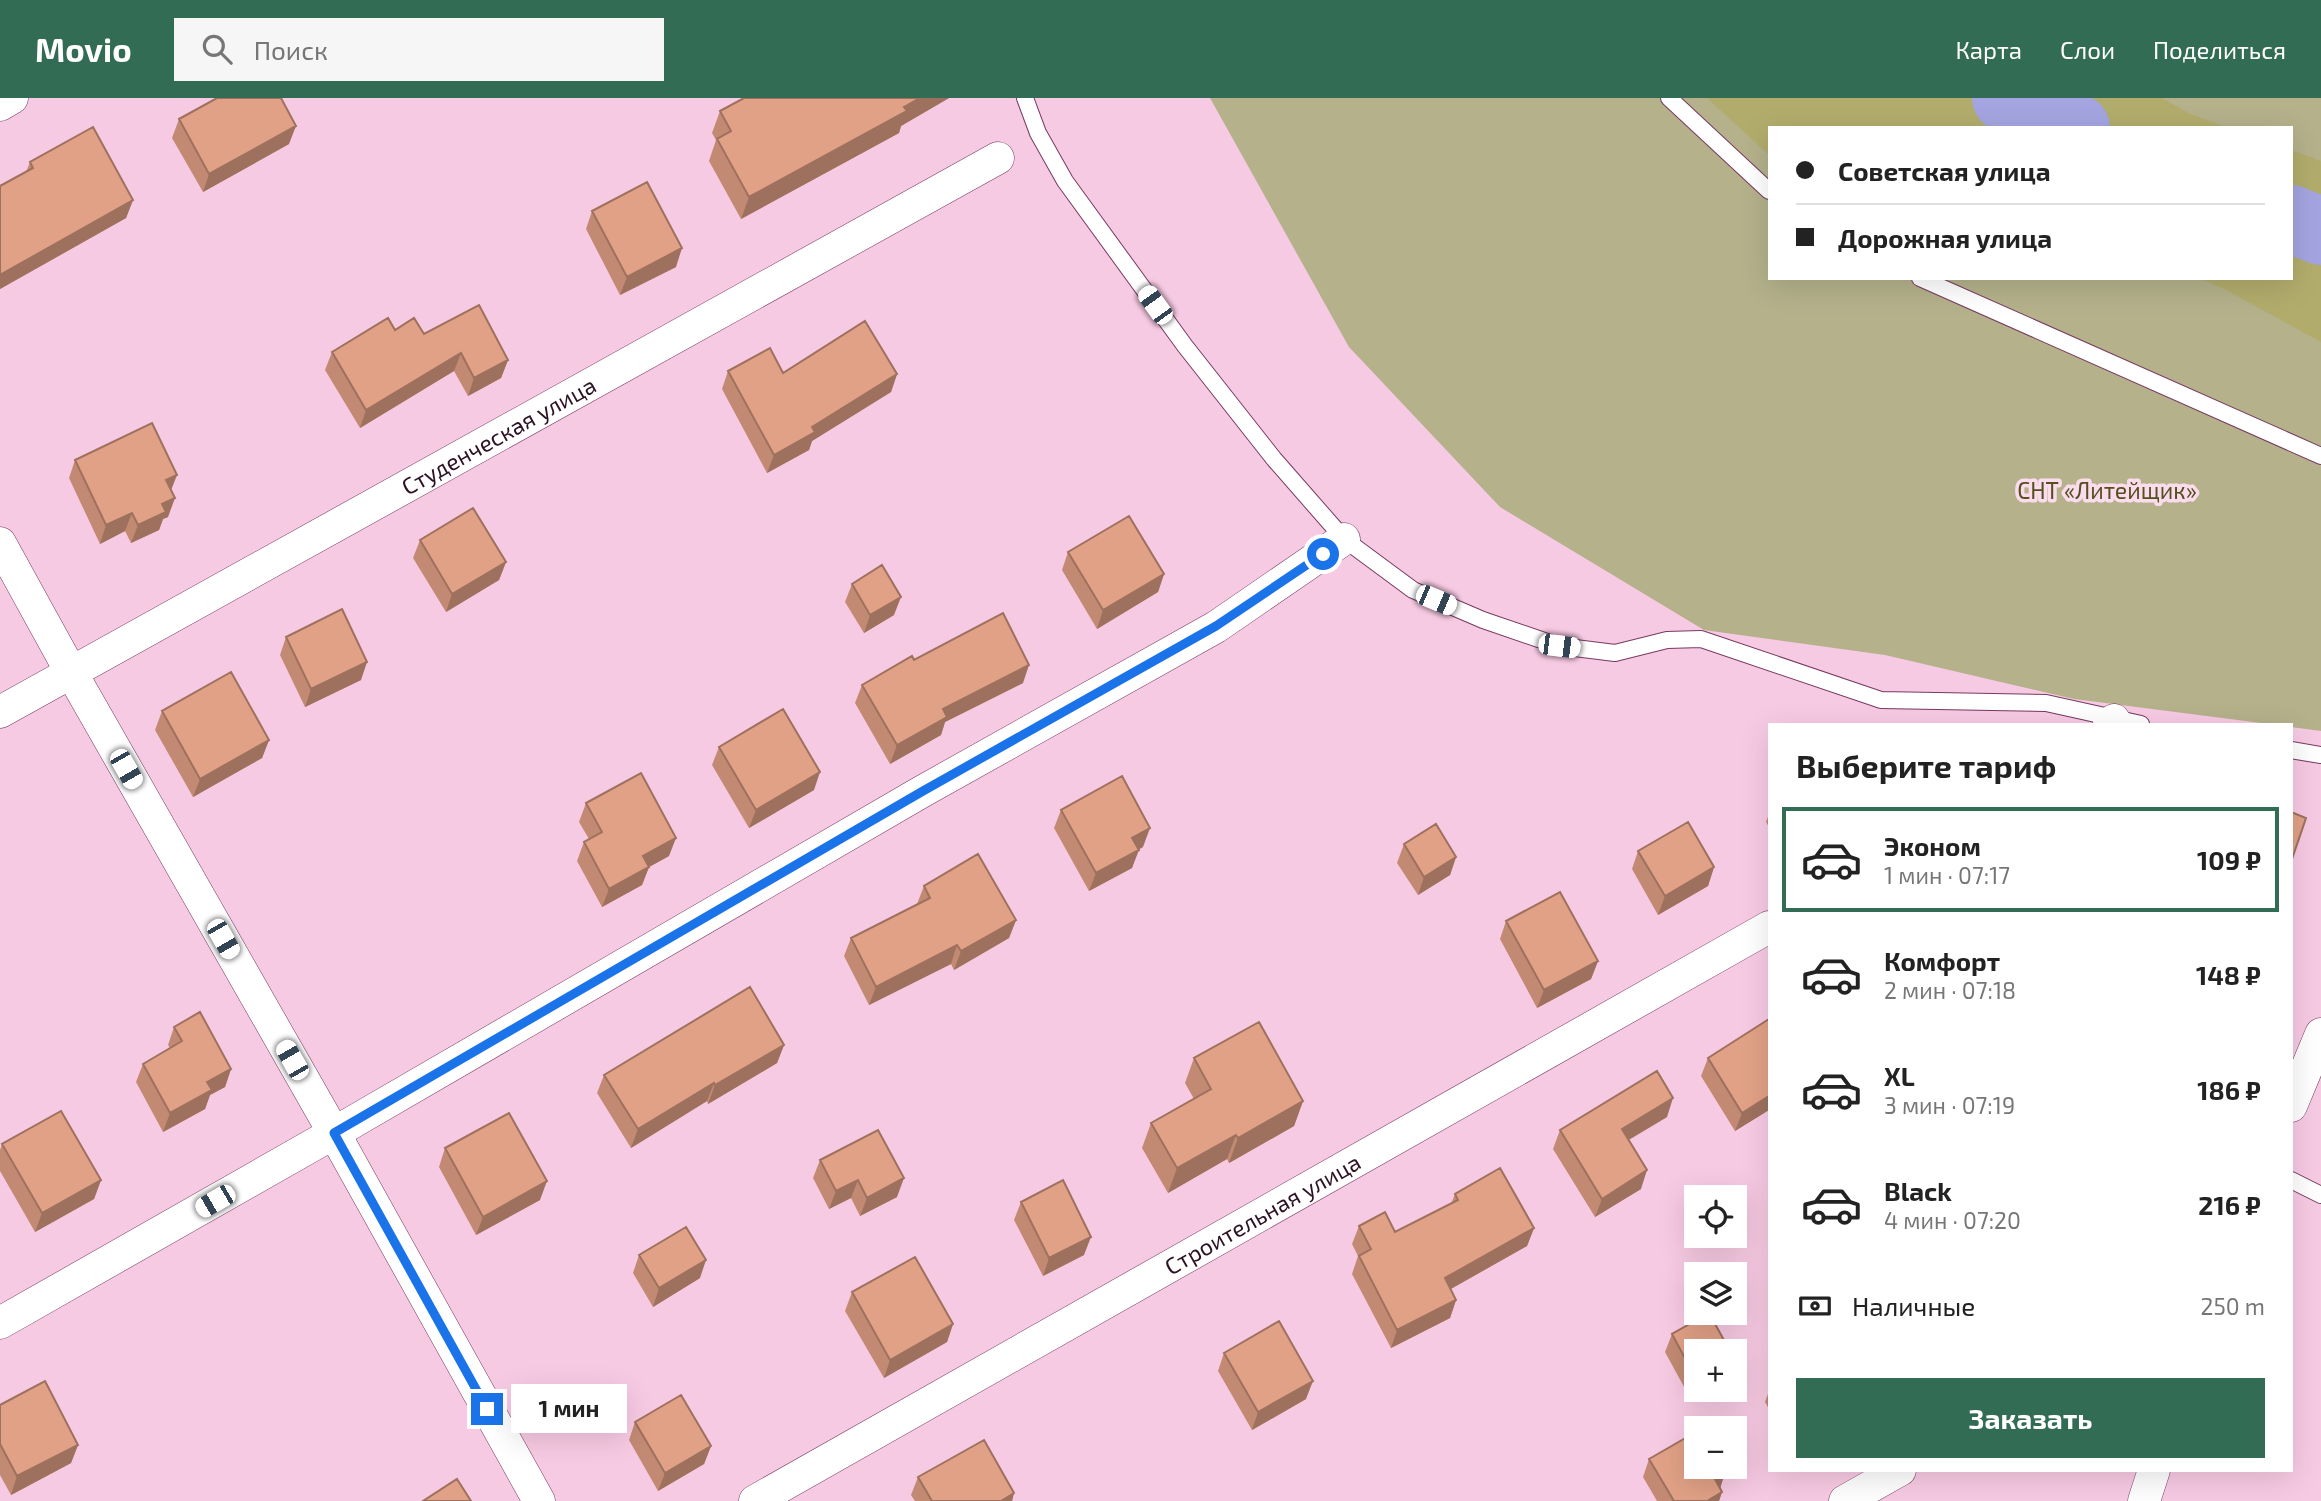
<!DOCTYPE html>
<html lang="ru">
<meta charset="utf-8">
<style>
:root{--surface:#fff;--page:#f6f6f6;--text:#222;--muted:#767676;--line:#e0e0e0;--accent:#336c54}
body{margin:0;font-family:"Exo 2",sans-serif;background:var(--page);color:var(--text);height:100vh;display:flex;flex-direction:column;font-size:26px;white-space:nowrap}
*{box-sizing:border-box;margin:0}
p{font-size:23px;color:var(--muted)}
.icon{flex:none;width:38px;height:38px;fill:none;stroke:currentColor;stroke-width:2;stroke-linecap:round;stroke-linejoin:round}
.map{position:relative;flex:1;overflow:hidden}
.drawer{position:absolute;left:1768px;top:625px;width:525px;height:749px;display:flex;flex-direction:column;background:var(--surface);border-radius:0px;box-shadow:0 7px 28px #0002}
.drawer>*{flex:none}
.banner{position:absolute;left:1768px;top:28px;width:525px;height:154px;border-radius:0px;box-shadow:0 7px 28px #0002;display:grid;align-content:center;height:154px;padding:0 28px;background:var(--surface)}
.tools{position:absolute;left:1684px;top:1087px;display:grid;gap:14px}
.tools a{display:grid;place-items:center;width:63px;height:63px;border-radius:0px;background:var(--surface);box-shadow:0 7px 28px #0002;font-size:35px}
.end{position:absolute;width:32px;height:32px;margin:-16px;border:9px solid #1a73e8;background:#fff;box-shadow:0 0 0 4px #fff}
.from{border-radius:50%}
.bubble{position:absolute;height:49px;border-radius:0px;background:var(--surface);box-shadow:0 7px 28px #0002;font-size:23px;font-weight:700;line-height:49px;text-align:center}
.car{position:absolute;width:21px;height:42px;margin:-21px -10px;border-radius:9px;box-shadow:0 0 5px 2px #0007;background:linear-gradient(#fff 24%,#345 0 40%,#fff 0 76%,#345 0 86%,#fff 0)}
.banner b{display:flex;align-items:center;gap:24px;height:66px;font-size:26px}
.banner b+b{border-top:2px solid var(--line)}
.banner i{width:18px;height:18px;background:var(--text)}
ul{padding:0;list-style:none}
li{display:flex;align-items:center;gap:21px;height:105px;margin:0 14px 10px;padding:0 14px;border:4px solid transparent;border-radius:0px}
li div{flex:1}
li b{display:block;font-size:26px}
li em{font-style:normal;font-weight:700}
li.on{border-color:var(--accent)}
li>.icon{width:63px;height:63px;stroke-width:1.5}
h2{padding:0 28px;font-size:32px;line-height:84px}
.pay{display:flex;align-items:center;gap:18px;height:77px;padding:0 28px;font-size:26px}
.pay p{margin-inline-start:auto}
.cta{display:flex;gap:14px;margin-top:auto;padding:14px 28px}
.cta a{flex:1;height:80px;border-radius:0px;background:var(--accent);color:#fff;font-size:28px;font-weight:700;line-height:80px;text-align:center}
header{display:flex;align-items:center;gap:42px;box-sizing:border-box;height:98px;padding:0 35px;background:var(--accent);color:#fff}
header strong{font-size:33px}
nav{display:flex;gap:38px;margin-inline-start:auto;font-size:24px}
.search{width:490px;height:63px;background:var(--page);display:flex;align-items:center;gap:18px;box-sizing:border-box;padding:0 24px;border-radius:0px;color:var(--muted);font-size:26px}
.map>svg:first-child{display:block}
.green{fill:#b4b18b;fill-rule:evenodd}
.forest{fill:#b2ac6c}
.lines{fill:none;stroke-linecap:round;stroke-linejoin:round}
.river{stroke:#a4a4e0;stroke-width:68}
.service-casing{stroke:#783960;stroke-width:18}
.minor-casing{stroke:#783960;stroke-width:33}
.service{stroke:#fff;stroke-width:16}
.minor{stroke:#fff;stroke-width:32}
.wall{fill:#c28a73}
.shaded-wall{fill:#9e715e}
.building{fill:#e1a186;stroke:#9e715e;stroke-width:2}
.route{stroke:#1a73e8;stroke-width:9}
.labels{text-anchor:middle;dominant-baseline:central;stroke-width:7;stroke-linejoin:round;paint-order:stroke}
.street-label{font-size:23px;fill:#2d1223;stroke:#fbdced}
.park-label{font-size:23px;fill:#544f1e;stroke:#fbdced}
</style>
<header>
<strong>Movio</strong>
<div class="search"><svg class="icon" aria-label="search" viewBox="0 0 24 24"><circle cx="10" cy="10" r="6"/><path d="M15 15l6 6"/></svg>Поиск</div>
<nav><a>Карта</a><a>Слои</a><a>Поделиться</a></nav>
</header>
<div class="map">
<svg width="2321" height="1403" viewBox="0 0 2321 1403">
<rect width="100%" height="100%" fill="#f7cae3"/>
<path class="green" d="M1210 0H2321V633L2291 629V626H2269L2074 601 1885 557 1704 532 1500 409 1349 249ZM1769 30H2291V180H1769Z"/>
<path class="forest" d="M1707 0H2162L2190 16 2229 30H1769V57Z
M2291 52 2321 63V244L2228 193 2200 180H2291Z"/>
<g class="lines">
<path class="river" d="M2006 0 2076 30
M2291 121 2321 133"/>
<defs>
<path id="service" d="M1025 0 1038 35 1065 83 1185 248 1274 361 1344 441 1413 492 1483 522 1559 548 1615 555 1667 542 1701 541 1881 602 2046 605 2141 626
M1669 0 1769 93
M1920 180 2321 358
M2291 652 2321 657
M2291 1082 2321 1097"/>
<g id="minor">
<path d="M0 7 12 0"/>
<path d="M0 445 71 574 334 1035 539 1403"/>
<path id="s1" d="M0 614 998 60"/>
<path d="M2109 626 2114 622"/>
<path d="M2291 1008 2321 936"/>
<path d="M0 1225 334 1035 923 693 1216 529 1344 441"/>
<path id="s2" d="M755 1403 1769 829"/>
<path d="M1845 1403 1900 1372"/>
<path d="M2144 1403 2154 1372"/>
</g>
</defs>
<use href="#service" class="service-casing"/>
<use href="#minor" class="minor-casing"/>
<use href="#service" class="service"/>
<use href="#minor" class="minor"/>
</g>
<path class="wall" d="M744 0H949L901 28 899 35 741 121 709 63 716 42 712 35 720 13Z
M179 21 289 46 203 94 172 40Z
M30 64 133 102 126 120 0 191V88L26 74Z
M592 113 676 169 620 197 586 131Z
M395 232 424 236 508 262 501 280 468 298 454 273 360 330 325 272 332 254Z
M728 273 783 275 897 276 891 294 812 343 809 352 767 375 722 291Z
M75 362 171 392 168 419 163 421 159 432 131 445 125 433 100 446 69 380Z
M420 442 506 464 499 482 446 514 413 460Z
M1068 454 1164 476 1158 494 1097 531 1062 472Z
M852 486 894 517 864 535 845 504Z
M286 539 361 582 305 609 280 557Z
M914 562 1023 585 945 624 941 637 890 666 855 605 862 587Z
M162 613 269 642 262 660 193 699 155 632Z
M719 649 814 692 749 730 712 667Z
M586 705 669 758 649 769 642 787 602 809 577 763 584 744 589 741 579 724Z
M1061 712 1143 749 1138 751 1132 770 1089 793 1054 730Z
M1769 716V729L1766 724Z
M1404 746 1456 759 1450 777 1418 797 1397 765Z
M1638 753 1714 769 1708 788 1658 817 1632 771Z
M924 788 1016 822 1009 840 954 872 951 866 869 907 844 858 851 840 917 806Z
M1506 823 1598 863 1591 881 1537 910 1500 841Z
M1769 921V1012L1735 1033 1701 978 1708 960Z
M174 929 231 971 225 989 210 997 205 1011 163 1034 136 984 143 966 170 950 168 947Z
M784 947 777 965 708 1006 707 1003 631 1050 597 995 604 977Z
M1194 960 1303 1003 1294 1028 1229 1065 1227 1061 1168 1095 1142 1050 1151 1025 1194 1001 1185 985Z
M1667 1019 1629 1042 1641 1091 1595 1119 1553 1051 1560 1032Z
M2 1046 101 1082 94 1101 35 1134 0 1073V1052Z
M445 1050 540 1102 476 1137 439 1069Z
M820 1062 897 1099 860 1118 851 1100 829 1111 813 1080Z
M1455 1096 1534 1130 1527 1148 1451 1191 1456 1202 1450 1220 1391 1250 1352 1176 1358 1158 1352 1146 1359 1128 1395 1134 1451 1106Z
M1021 1104 1084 1157 1043 1178 1014 1122Z
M639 1157 700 1180 653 1209 633 1175Z
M852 1194 953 1226 947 1244 884 1280 845 1213Z
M1672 1236 1730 1253 1696 1292 1689 1298 1665 1254Z
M1224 1255 1306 1301 1252 1332 1218 1273Z
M1769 1293V1311L1765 1304Z
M0 1307 78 1347 71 1365 11 1397 0 1377Z
M635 1324 711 1348 704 1366 658 1393 629 1342Z
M1649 1361 1720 1390 1722 1394 1719 1403H1657L1643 1379Z
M918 1379 1014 1395 1012 1403H915L911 1397Z"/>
<path class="shaded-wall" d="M920 0H949L901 28 899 35 741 121 749 99Z
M296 28 289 46 203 94 209 76Z
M133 102 126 120 0 191V177Z
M682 150 676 169 620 197 627 179Z
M461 255 454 273 360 330 366 312Z
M508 262 501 280 468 298 474 280Z
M897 276 891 294 812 343 809 352 767 375 774 357 812 329Z
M177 377 170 395 166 382Z
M175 400 168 419 163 421 159 432 131 445 138 427 162 406Z
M132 415 125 433 100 446 106 427Z
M506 464 499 482 446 514 452 496Z
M1164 476 1158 494 1097 531 1103 512Z
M901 499 894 517 864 535 870 517Z
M367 564 361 582 305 609 311 591Z
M1029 567 1023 585 945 624 941 637 890 666 897 647 943 611Z
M269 642 262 660 193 699 200 681Z
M820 674 814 692 749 730 756 712Z
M1150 730 1143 749 1126 759 1132 740Z
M676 740 669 758 649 769 642 787 602 809 609 791 643 758Z
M1139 752 1132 770 1089 793 1096 775Z
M1456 759 1450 777 1418 797 1424 779Z
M1714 769 1708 788 1658 817 1665 798Z
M1016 822 1009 840 954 872 961 853Z
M957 847 951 866 869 907 876 889Z
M1598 863 1591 881 1537 910 1544 892Z
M784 947 777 965 708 1006 715 987Z
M231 971 225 989 210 997 205 1011 163 1034 170 1015 207 984Z
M714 985 707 1003 631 1050 638 1031Z
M1769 998V1012L1735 1033 1742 1015Z
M1673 1000 1667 1019 1616 1049 1622 1031Z
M1303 1003 1294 1028 1229 1065 1238 1040Z
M1236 1037 1227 1061 1168 1095 1177 1070Z
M1647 1072 1641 1091 1595 1119 1602 1101Z
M904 1080 897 1099 860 1118 867 1100Z
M101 1082 94 1101 35 1134 42 1115Z
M858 1082 851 1100 829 1111 836 1093Z
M547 1083 540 1102 476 1137 483 1119Z
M1534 1130 1527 1148 1438 1198 1445 1180Z
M1091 1139 1084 1157 1043 1178 1049 1160Z
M706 1162 700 1180 653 1209 659 1190Z
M1456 1202 1450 1220 1391 1250 1397 1232Z
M953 1226 947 1244 884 1280 890 1262Z
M1695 1279 1696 1292H1700L1689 1298Z
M1313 1283 1306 1301 1252 1332 1258 1314Z
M78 1347 71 1365 11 1397 17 1378Z
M711 1348 704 1366 658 1393 665 1375Z
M1725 1375 1719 1394 1715 1381Z
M1722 1394 1719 1403H1707Z
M1014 1395 1012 1403H1001Z"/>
<path class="building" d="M217 0H281L296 28 209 76 179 21Z
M744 0H920L904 9 907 13 749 99 717 41 731 33 720 13Z
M93 29 133 102 0 177V88L33 70 30 64Z
M647 84 682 150 627 179 592 113Z
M479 207 508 262 474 280 461 255 366 312 332 254 388 220 395 232 414 220 424 236Z
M865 223 897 276 812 329 815 334 774 357 728 273 770 250 783 275Z
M152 325 177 377 166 382 175 400 162 406 166 414 138 427 132 415 106 427 75 362Z
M473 410 506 464 452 496 420 442Z
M1129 418 1164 476 1103 512 1068 454Z
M882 467 901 499 870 517 852 486Z
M342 511 367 564 311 591 286 539Z
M1003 515 1029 567 943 611 947 619 897 647 862 587 912 558 914 562Z
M231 574 269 642 200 681 162 613Z
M783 611 820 674 756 712 719 649Z
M641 675 676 740 643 758 649 769 609 791 584 744 602 734 586 705Z
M1122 678 1150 730 1132 740 1139 752 1096 775 1061 712Z
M2291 714 2306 720 2291 764Z
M1688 724 1714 769 1665 798 1638 753Z
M1436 726 1456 759 1424 779 1404 746Z
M978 756 1016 822 961 853 957 847 876 889 851 840 930 800 924 788Z
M1560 794 1598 863 1544 892 1506 823Z
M750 889 784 947 715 987 714 985 638 1031 604 977Z
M200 914 231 971 207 984 212 992 170 1015 143 966 182 943 174 929Z
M1769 921V998L1742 1015 1708 960Z
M1259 924 1303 1003 1238 1040 1236 1037 1177 1070 1151 1025 1211 991 1194 960Z
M1657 973 1673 1000 1622 1031 1647 1072 1602 1101 1560 1032Z
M61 1013 101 1082 42 1115 2 1046Z
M509 1015 547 1083 483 1119 445 1050Z
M878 1032 904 1080 867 1100 858 1082 836 1093 820 1062Z
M1500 1070 1534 1130 1445 1180 1456 1202 1397 1232 1359 1158 1371 1151 1359 1128 1385 1114 1395 1134 1458 1102 1455 1096Z
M1063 1082 1091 1139 1049 1160 1021 1104Z
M686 1129 706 1162 659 1190 639 1157Z
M915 1159 953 1226 890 1262 852 1194Z
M1709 1215 1730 1253H1696L1695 1279 1672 1236Z
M1279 1223 1313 1283 1258 1314 1224 1255Z
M45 1283 78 1347 17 1378 0 1346V1307Z
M681 1297 711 1348 665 1375 635 1324Z
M1696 1334V1368H1721L1725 1375 1715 1381 1722 1394 1707 1403H1674L1649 1361Z
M984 1342 1014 1395 1001 1403H932L918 1379Z
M457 1381 471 1403H423Z"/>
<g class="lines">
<path class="route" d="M487 1311 334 1035 923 693 1216 528 1323 456"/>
</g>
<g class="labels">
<g class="street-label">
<text stroke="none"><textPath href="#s1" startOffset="570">Студенческая улица</textPath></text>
<text stroke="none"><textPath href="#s2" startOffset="583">Строительная улица</textPath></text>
</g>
<g class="park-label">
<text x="2107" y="392">СНТ «Литейщик»</text>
</g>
</g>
</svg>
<div class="tools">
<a><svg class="icon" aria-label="locate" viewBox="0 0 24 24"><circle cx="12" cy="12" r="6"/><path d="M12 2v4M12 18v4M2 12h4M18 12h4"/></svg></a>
<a><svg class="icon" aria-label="layers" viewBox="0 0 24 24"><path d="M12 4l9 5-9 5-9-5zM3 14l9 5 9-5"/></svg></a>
<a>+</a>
<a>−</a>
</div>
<i class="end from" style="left:1323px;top:456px"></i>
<i class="end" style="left:487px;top:1311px"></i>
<div class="bubble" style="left:511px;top:1286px;width:116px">1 мин</div>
<i class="car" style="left:1155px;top:207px;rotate:324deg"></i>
<i class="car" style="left:1436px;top:502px;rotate:113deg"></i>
<i class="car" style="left:1559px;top:548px;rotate:97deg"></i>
<i class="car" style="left:126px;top:671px;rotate:150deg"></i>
<i class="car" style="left:223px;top:841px;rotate:150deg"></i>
<i class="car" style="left:292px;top:962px;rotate:330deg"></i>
<i class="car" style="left:215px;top:1103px;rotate:240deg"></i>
<div class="banner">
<b><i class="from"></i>Советская улица</b>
<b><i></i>Дорожная улица</b>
</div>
<section class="drawer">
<h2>Выберите тариф</h2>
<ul>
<li class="on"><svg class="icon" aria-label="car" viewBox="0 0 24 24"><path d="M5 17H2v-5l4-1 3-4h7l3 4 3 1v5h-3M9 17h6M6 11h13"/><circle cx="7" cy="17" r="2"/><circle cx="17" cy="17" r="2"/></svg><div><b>Эконом</b><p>1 мин · 07:17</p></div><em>109 ₽</em></li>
<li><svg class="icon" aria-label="car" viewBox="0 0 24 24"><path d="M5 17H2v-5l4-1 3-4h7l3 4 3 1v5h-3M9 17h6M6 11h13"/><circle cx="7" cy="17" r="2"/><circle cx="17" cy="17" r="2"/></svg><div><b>Комфорт</b><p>2 мин · 07:18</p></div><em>148 ₽</em></li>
<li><svg class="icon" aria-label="car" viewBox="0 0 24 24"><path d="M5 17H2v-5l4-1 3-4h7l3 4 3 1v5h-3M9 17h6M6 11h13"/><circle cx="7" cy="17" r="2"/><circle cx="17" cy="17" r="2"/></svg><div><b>XL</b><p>3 мин · 07:19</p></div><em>186 ₽</em></li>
<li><svg class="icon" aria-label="car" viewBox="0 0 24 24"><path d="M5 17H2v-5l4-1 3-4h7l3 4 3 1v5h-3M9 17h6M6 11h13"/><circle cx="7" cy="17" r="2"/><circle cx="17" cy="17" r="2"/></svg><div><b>Black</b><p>4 мин · 07:20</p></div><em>216 ₽</em></li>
</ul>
<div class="pay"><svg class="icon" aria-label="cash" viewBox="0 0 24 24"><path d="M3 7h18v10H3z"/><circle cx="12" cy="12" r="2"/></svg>Наличные<p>250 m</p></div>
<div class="cta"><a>Заказать</a></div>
</section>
</div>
